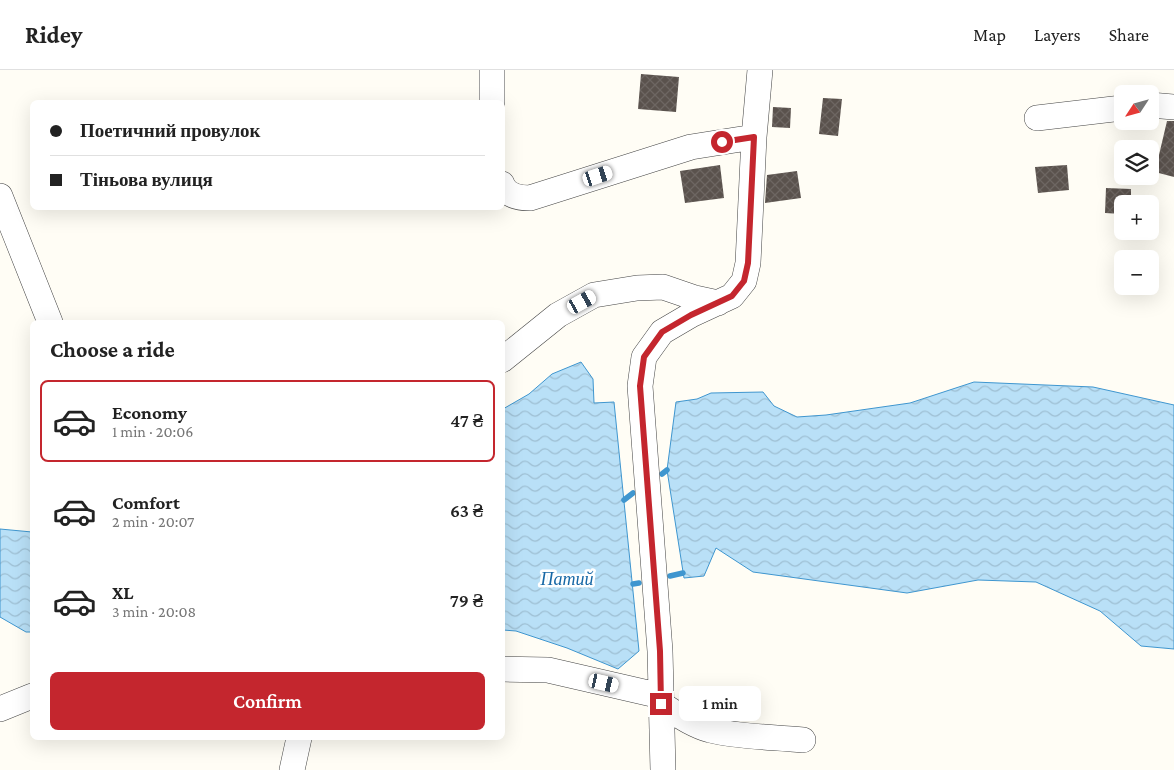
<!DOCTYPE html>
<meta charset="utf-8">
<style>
:root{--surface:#fff;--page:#f6f6f6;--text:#222;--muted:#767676;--line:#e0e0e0;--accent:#c4262e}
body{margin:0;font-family:"Crimson Pro",serif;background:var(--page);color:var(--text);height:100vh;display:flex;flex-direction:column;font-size:19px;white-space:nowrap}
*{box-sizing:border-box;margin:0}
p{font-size:16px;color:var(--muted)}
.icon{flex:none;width:28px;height:28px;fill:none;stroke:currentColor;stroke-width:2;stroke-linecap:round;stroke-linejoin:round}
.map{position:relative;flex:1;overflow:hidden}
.panel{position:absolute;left:30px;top:250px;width:475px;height:420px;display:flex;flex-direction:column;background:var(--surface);border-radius:8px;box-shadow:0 5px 20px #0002}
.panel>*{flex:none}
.banner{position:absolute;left:30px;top:30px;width:475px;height:110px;border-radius:8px;box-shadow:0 5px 20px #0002;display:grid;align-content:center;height:110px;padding:0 20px;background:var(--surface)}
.needle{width:32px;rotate:234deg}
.fabs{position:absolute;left:1114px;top:15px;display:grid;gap:10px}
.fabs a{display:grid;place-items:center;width:45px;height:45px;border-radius:8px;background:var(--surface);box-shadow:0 5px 20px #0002;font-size:25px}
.end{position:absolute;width:22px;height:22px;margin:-11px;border:6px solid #c4262e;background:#fff;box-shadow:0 0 0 2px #fff}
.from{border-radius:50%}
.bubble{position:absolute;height:35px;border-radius:8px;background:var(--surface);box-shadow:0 5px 20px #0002;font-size:16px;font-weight:600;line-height:35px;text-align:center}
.car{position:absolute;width:15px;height:30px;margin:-15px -8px;border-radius:6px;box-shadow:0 0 4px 1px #0007;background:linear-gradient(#fff 24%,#345 0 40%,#fff 0 76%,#345 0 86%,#fff 0)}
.banner b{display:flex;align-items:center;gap:18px;height:48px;font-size:19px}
.banner b+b{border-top:1px solid var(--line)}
.banner i{width:12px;height:12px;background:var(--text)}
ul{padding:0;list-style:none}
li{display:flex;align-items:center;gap:15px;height:82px;margin:0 10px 8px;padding:0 10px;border:2px solid transparent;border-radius:8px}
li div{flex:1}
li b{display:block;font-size:19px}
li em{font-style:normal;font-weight:600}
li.selected{border-color:var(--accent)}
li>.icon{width:45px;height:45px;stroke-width:1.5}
h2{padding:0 20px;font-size:22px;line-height:60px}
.button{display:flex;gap:10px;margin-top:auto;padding:10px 20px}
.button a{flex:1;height:58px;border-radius:8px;background:var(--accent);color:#fff;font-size:20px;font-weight:600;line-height:58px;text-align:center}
header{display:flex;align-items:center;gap:30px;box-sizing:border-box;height:70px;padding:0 25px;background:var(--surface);border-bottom:1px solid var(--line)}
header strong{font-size:24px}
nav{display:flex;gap:28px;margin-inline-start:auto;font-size:18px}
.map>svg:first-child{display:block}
.water{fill:url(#water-waves);stroke:#3f96cf}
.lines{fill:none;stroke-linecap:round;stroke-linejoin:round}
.stream{stroke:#3f96cf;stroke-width:5.5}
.building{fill:url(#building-cross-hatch)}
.minor-casing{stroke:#444;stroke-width:26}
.minor{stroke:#fff;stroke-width:25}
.route{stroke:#c4262e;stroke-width:6}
.labels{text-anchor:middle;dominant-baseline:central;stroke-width:5;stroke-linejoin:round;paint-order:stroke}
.water-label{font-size:18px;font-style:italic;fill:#1768a6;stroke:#fff}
</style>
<header>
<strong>Ridey</strong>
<nav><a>Map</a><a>Layers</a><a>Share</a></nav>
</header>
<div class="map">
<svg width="1174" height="700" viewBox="0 0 1174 700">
<defs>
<pattern id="water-waves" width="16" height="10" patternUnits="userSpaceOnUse" patternTransform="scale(1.25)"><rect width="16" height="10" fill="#b9e0f7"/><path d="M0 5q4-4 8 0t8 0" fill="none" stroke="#9ebfd3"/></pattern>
<pattern id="building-cross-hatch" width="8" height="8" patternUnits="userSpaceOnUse" patternTransform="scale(1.25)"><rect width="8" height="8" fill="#5a524d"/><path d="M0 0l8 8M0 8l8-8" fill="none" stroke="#6d6662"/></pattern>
</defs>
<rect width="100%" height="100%" fill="#fffdf5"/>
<path class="water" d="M581 292 593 309 594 333 614 332 639 581 618 599 567 578 516 561 503 560V339L529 324 552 304Z
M974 312 1093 317 1174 335V579L1141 576 1100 541 1036 512 978 510 907 523 753 502 716 478 704 506 684 508 667 400 676 332 697 329 711 323 763 322 774 336 797 347 826 345 910 333Z
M0 459 32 462V562H26L0 547Z"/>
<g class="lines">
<path class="stream" d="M662 404 667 400
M624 430 633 423
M670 506 683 503
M633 514 639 513"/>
</g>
<path class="building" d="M641 4 679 7 676 42 638 39Z
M823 28 842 29 838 66 819 64Z
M773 37 791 38 790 58 772 57Z
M1167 51H1174V107L1155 102Z
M720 95 724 128 685 133 680 101Z
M1067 95 1069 120 1038 123 1035 97Z
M797 101 801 128 765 133 767 105Z
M1106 118 1131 119V134H1122V144L1105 143Z"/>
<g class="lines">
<defs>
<path id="minor" d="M492 0V32
M1150 35 1174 37
M1037 48 1122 38
M502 114C506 126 518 128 530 128L691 77 754 67
M0 126 50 252
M502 290 558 245 594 225 637 218 663 217 695 228 718 233
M502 599 548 600 661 626
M661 634C677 644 692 655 710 660 738 667 774 667 803 670
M0 639 32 626
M292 700 299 668
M663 700 660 581 640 316 644 287 662 262 691 245 732 226 744 211 748 193 754 67 760 0"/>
</defs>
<use href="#minor" class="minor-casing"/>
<use href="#minor" class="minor"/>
</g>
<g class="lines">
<path class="route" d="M661 634 660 581 640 316 644 287 662 262 691 245 732 226 744 211 748 193 754 67 722 72"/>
</g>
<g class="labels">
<g class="water-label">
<text x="567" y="509">Патий</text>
</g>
</g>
</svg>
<div class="fabs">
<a><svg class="needle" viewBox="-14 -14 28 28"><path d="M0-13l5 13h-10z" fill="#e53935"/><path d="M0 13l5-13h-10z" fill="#767676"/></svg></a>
<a><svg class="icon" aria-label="layers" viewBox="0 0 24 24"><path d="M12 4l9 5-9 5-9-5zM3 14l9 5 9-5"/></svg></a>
<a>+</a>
<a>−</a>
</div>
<i class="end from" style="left:722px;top:72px"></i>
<i class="end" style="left:661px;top:634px"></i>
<div class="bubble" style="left:679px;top:616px;width:82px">1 min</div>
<i class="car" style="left:598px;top:106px;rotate:72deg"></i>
<i class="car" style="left:582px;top:232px;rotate:61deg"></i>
<i class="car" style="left:604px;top:613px;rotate:103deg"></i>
<div class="banner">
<b><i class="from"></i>Поетичний провулок</b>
<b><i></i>Тіньова вулиця</b>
</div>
<section class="panel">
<h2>Choose a ride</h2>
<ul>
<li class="selected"><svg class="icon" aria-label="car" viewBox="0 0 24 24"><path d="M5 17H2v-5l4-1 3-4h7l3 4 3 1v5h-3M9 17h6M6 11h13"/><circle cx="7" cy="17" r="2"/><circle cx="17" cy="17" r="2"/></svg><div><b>Economy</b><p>1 min · 20:06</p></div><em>47 ₴</em></li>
<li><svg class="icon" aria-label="car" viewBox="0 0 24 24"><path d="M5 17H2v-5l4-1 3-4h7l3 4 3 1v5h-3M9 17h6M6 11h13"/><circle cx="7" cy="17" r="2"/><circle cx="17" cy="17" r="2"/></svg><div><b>Comfort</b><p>2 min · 20:07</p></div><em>63 ₴</em></li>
<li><svg class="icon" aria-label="car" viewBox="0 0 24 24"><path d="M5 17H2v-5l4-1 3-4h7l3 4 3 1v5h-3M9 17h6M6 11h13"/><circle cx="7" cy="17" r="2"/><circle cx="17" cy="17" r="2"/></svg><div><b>XL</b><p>3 min · 20:08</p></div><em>79 ₴</em></li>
</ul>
<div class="button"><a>Confirm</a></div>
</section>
</div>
